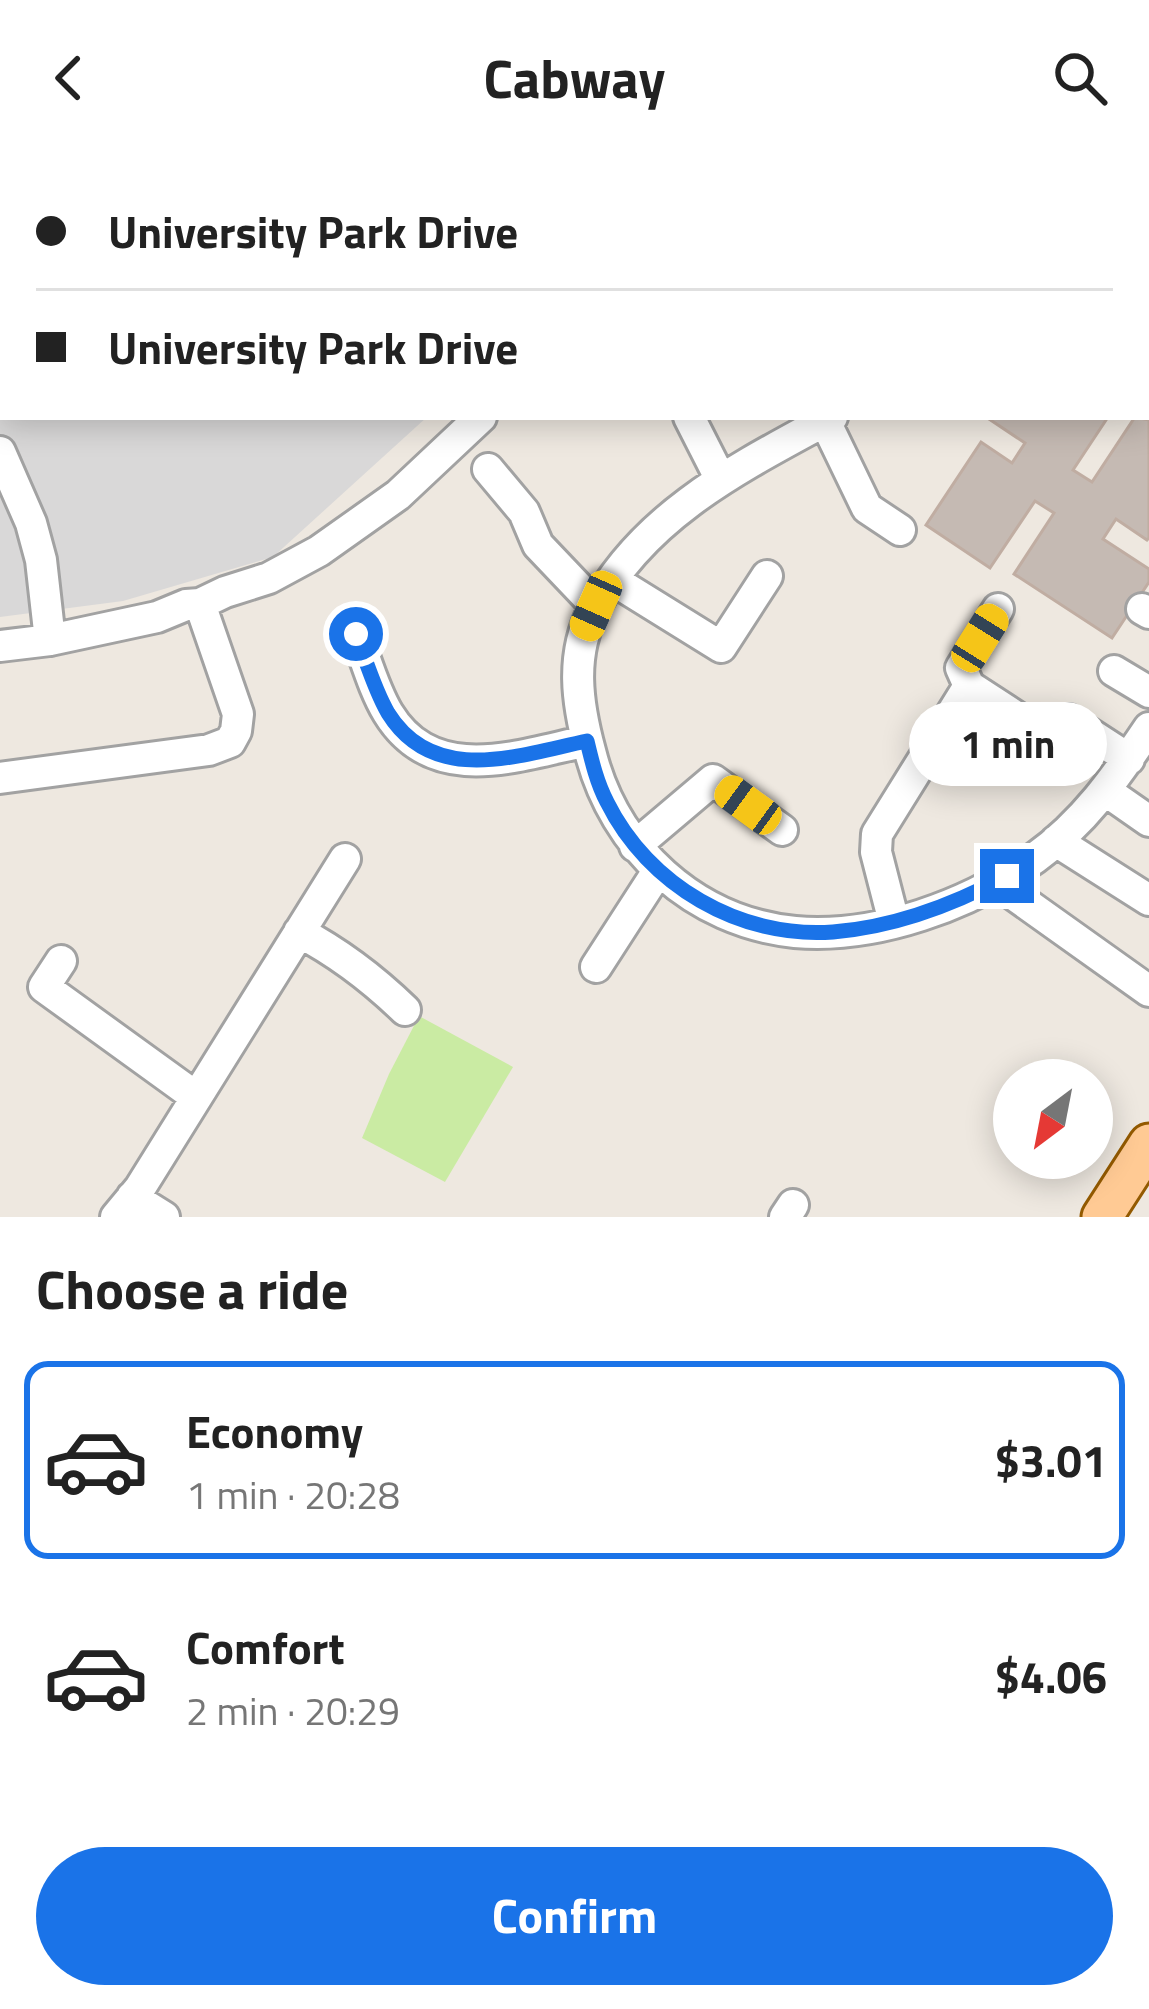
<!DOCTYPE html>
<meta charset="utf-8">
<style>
:root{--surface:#fff;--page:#f2f2f2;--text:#222;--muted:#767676;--line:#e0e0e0;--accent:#1a73e8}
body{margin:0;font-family:"Titillium Web",sans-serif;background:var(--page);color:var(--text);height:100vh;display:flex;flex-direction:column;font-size:45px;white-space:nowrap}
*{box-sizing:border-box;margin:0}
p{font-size:39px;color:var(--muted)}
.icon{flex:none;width:66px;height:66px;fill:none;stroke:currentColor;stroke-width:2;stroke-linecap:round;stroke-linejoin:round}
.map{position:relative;height:1061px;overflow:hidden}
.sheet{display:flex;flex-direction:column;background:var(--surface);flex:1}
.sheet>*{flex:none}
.hud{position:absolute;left:0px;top:0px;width:1149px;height:264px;box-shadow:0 6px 30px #0003;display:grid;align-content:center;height:264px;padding:0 36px;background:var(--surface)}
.needle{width:78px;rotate:212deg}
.fabs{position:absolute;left:993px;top:903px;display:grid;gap:24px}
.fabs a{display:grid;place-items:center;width:120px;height:120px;border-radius:50%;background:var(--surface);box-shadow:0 6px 30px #0003;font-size:60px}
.end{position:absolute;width:54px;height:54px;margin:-27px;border:15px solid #1a73e8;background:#fff;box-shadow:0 0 0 6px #fff}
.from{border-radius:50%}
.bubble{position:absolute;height:84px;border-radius:42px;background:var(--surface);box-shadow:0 6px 30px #0003;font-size:39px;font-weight:700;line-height:84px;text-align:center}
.car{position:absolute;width:36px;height:72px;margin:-36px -18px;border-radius:15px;box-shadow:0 0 9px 3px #0007;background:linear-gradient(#f5c518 24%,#345 0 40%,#f5c518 0 76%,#345 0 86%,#f5c518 0)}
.hud b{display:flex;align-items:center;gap:42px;height:114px;font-size:45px}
.hud b+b{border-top:3px solid var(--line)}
.hud i{width:30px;height:30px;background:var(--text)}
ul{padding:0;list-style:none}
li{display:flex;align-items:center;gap:36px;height:198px;margin:0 24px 18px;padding:0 12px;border:6px solid transparent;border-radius:24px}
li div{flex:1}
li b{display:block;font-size:45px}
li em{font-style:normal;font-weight:700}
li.active{border-color:var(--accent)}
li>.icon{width:108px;height:108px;stroke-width:1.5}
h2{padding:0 36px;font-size:54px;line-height:144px}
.button{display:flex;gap:24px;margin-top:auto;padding:24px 36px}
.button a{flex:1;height:138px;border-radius:72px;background:var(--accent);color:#fff;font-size:48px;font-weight:700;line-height:138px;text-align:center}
header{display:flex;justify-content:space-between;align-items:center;height:156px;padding:0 36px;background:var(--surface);font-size:54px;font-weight:700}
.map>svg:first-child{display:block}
.residential{fill:#d9d8d8}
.grass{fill:#caeba3}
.building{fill:#c5bab3;stroke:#c0ada2;stroke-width:3}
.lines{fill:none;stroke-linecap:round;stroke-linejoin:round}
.minor-casing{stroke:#a2a2a2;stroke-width:36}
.major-casing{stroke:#935a00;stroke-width:45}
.minor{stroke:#fff;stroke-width:30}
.major{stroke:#ffca94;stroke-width:39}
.route{stroke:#1a73e8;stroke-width:15}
</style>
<header><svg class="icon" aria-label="back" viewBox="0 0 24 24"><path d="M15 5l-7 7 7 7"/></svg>Cabway<svg class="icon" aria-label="search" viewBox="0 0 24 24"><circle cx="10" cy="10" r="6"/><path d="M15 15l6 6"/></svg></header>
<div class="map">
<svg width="1149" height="1061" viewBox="0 0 1149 1061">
<rect width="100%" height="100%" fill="#eee8e0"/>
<path class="residential" d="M0 0H713L709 3H3V261H427L273 401 123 445 0 461Z"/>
<path class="grass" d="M419 860 513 911 445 1026 362 982 389 918Z"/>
<path class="building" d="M63 0H138L134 3H60Z
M1127 0H1149V152L1146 157V3H1125Z
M986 261H1108L1073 314 1092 326 1135 261 1149 264V382L1147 384 1116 363 1103 383 1149 413V426L1112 482 1014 418 1054 357 1035 345 990 412 926 369 981 286 1012 307 1025 287Z"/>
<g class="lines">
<defs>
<path id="minor" d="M312 0 314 3
M670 0 673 3
M200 3 202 0
M743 3 746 0
M1068 3 1069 0
M689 261 720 322
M823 261 867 352 900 374
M832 261C742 310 644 358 594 453 570 499 577 547 590 595 614 692 694 766 795 776 877 783 969 749 1035 702 1084 667 1116 621 1149 572
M0 296 31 367 41 404 50 484
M488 313 524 356 538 389 596 450
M613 424 721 491 767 420
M998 453 961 512 969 530 1044 579
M1142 453 1149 457
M356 478C366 504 374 534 388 557 434 632 519 599 587 585
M0 490 50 484 157 461 186 449 200 448 225 436 269 422 319 395 398 339 481 261
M1114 515 1149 536
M1069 564 1129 603
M0 622 209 594 230 586 236 575 238 558 200 448
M1106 635 1149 665
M1056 685 1149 744
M635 690 713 624 782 674
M996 726 1149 835
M894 766 876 696 877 678 969 530
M299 776C339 797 373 823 405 854
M61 805 44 831 196 941
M596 811 658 715
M132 1041 164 1061
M116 1061 140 1032 345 703
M785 1061 793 1049"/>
<path id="major" d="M1102 1061 1149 988"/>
</defs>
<use href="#minor" class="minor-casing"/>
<use href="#major" class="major-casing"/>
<use href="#minor" class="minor"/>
<use href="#major" class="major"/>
</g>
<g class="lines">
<path class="route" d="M356 478C366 504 374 533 388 557 434 631 519 599 587 585 592 606 597 627 607 646 648 729 740 783 833 776 895 771 953 749 1007 720"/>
</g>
</svg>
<div class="fabs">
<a><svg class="needle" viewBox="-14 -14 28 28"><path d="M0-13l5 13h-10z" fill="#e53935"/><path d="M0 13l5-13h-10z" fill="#767676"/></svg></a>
</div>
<i class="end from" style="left:356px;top:478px"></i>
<i class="end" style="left:1007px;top:720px"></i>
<div class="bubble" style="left:909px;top:546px;width:198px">1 min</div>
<i class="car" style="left:596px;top:450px;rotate:204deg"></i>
<i class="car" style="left:980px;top:482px;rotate:32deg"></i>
<i class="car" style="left:748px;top:649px;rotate:306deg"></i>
<div class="hud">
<b><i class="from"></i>University Park Drive</b>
<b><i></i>University Park Drive</b>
</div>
</div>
<section class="sheet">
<h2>Choose a ride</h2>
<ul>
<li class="active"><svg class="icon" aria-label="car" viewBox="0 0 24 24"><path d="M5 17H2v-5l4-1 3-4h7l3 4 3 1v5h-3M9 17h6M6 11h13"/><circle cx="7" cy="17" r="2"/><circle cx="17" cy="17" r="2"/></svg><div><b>Economy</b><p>1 min · 20:28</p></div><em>$3.01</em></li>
<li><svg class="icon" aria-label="car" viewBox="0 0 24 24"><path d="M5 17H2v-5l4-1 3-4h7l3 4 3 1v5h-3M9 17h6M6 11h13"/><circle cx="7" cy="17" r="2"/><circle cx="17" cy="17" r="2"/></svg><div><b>Comfort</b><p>2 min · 20:29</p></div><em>$4.06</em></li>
</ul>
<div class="button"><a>Confirm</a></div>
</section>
